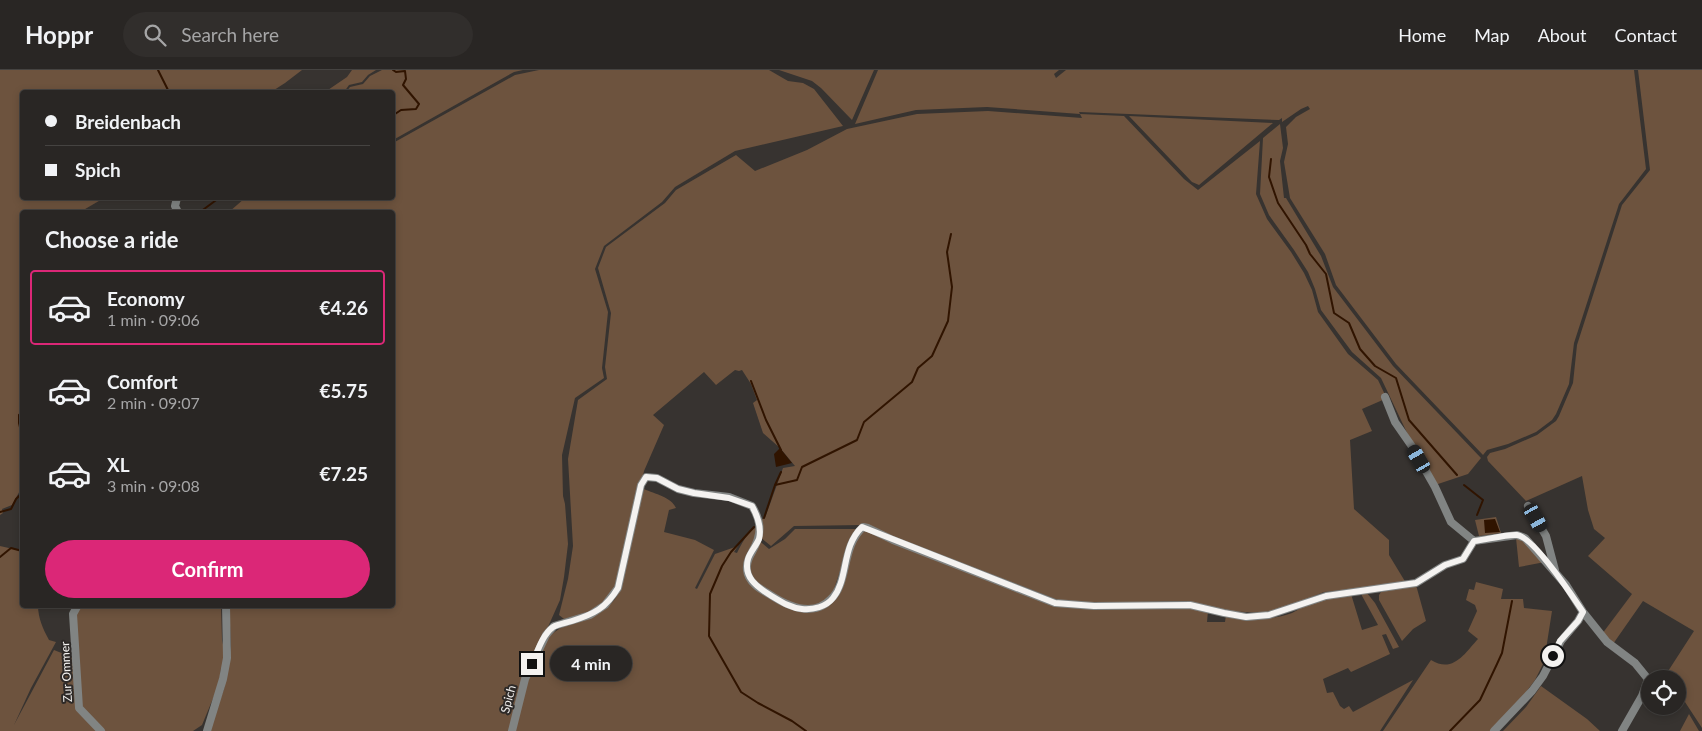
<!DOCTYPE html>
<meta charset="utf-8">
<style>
:root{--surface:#292624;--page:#312e2c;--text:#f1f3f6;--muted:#a5a5a6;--line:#454341;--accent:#db2777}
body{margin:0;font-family:Lato,sans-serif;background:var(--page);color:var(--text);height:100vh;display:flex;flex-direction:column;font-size:19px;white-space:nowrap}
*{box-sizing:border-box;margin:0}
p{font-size:16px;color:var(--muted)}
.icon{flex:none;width:28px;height:28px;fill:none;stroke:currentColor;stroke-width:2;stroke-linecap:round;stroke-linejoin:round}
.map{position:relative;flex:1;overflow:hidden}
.sheet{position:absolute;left:20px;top:140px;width:375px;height:398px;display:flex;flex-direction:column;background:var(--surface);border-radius:5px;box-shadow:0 2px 8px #0003,0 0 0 1px var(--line)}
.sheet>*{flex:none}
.hud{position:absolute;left:20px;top:20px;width:375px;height:110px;border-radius:5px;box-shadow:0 2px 8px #0003,0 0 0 1px var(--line);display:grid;align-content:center;height:110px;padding:0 25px;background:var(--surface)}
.controls{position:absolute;left:1641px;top:600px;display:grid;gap:10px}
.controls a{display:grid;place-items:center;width:45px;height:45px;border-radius:50%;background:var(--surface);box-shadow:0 2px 8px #0003,0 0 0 1px var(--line);font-size:25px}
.end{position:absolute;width:22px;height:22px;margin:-11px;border:6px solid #f4f2f0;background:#111;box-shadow:0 0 0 2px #111}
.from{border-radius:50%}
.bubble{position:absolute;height:35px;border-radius:18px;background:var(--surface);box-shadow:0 2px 8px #0003,0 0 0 1px var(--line);font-size:16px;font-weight:700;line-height:35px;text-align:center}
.car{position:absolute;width:15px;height:30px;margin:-15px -8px;border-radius:6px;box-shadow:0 0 4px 1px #0007;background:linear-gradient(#222 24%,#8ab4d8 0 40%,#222 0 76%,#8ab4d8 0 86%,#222 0)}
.hud b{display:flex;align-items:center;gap:18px;height:48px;font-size:19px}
.hud b+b{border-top:1px solid var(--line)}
.hud i{width:12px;height:12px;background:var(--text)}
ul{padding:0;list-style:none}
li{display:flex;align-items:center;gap:15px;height:75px;margin:0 10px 8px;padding:0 15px;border:2px solid transparent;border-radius:5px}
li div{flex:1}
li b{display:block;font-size:19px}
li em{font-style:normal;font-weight:700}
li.selected{border-color:var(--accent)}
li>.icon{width:45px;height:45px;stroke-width:1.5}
h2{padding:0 25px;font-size:22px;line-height:60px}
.primary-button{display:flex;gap:10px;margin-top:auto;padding:10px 25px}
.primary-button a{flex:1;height:58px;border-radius:30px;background:var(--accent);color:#fff;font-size:20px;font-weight:700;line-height:58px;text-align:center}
header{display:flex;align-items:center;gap:30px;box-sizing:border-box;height:70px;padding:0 25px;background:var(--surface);border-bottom:1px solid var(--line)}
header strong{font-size:24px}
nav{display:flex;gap:28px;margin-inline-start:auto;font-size:18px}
.search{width:350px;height:45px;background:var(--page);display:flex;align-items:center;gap:12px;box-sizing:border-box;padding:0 18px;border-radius:28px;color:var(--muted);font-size:19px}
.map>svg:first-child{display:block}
.green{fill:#6d533e}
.water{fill:#301400}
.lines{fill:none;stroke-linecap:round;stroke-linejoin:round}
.stream{stroke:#301400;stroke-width:2}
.street{stroke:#818483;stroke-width:8}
.route{stroke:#f4f2f0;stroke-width:6}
.labels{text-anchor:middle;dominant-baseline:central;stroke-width:4;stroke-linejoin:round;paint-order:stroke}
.street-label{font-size:12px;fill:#f4f2f0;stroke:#2d2927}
</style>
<header>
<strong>Hoppr</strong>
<div class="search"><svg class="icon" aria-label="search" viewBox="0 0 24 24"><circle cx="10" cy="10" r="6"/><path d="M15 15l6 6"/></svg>Search here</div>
<nav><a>Home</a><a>Map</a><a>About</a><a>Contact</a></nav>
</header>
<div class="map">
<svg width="1702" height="661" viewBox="0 0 1702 661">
<rect width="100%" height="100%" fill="#373330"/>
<path class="green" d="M0 0H302L285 13 271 22H22V128H104L80 142H22V179L21 180 22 205V352L20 355 22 361V417L12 435 2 439 3 443 0 445Z
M352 0H376L368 5 362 12 349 15 344 22H325L347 7Z
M382 0H523L514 2 393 70 392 22H346L350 17 363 14 370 6Z
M539 0H769L788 11 803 13 814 19 843 56 735 81 675 117 662 132 604 176 595 199 608 242 602 298 604 308 575 328 562 385 563 426 565 434 568 474 564 507 560 530 539 577 510 661H209L224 619 231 576 229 535H392V142H229L245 128H392L393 73 515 5Z
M779 0H874L852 50 821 18 812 11Z
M878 0H1059L1054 4 1056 8 1066 0H1634L1646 99 1619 134 1574 273 1569 314 1556 344 1552 350 1536 362 1508 374 1487 380 1483 385 1396 294 1336 215 1325 184 1290 128 1284 92 1288 74 1286 57 1296 47 1310 39 1308 36 1301 39 1282 52V48L1279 50 1079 42 1080 44 1124 46 1184 109 1198 120 1260 71 1256 124 1267 149 1291 182 1304 203 1312 220 1318 242 1348 284 1378 310 1398 352 1385 329 1362 339 1372 361 1350 370 1354 439 1389 470V485L1406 513 1324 522 1309 528 1291 537 1264 543 1228 541 1188 531 1095 533 1058 530 863 455 794 456 771 476 760 467 762 449 765 448 783 398 795 396 780 378 763 363 753 333 757 330 751 314 742 300 739 301 735 300 716 315 704 302 653 345 664 355 644 401 627 478 617 513 612 523 600 535 587 543 564 549 559 545 568 509 573 476 568 389 578 330 607 309 605 297 611 243 598 198 606 177 665 133 676 120 736 85 755 101 807 80 847 59 917 44 988 41 1082 48 1080 44 987 37 916 40 855 54Z
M1638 0H1702V658L1685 632 1678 625V609H1663L1694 561 1643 531 1613 574 1602 564 1632 524 1588 486 1605 468 1594 459 1588 440 1582 406 1526 431 1488 391 1487 387 1490 383 1505 379 1537 365 1556 351 1559 346 1573 313 1577 275 1622 135 1650 100Z
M1129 46 1273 53 1199 115 1192 112Z
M1280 54 1283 78 1280 91 1284 128H1286L1321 186 1333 217 1393 296 1481 388 1468 404 1435 415 1410 369 1381 308 1352 282 1321 240 1315 219 1308 202 1294 180 1269 145 1260 124 1263 68Z
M644 419C655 424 671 427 676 438L669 440 664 462 695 470 714 480 695 518 697 519 715 484 738 476 734 482 737 483C742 473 747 462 758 456L756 468 769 479 785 469 795 459H859L849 474 832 525 838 527 852 473 857 464 865 460 1033 528C1064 537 1095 538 1128 538 1155 537 1181 534 1208 541L1207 552H1225L1226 545C1247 548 1271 551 1292 543 1299 540 1305 534 1312 531 1324 526 1338 526 1351 524L1362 560 1378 555 1361 524 1367 523 1375 533 1399 577 1393 579 1386 564 1382 565 1390 584 1351 602 1348 598 1323 609 1327 623 1333 622 1340 636 1344 639 1349 636 1353 642 1413 610 1380 661H514C521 634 533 573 559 559 577 549 601 547 615 529 625 515 627 488 631 471 635 453 640 436 644 419Z
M1496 447 1501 463 1479 466 1475 450Z
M1516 468H1520L1545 492 1519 497Z
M0 476 22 481V535H38C38 548 43 559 49 570L56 572 31 618 14 655 54 580 74 588 76 542 82 535H221L222 570 225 584 224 598H221L219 614 202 655 193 661H0Z
M1476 512 1503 519 1501 529H1523L1524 538 1552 541 1544 592 1535 610 1517 634 1491 661H1383L1431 590C1453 604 1465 583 1478 569L1468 561 1477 541 1475 535 1466 530 1469 519 1474 520Z
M1416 515 1426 551 1413 559 1402 571 1379 530V525L1381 522Z
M1541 616 1587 649 1600 661H1503L1526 637Z
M1689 644 1699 661H1700H1680Z"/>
<path class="water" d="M780 378 792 393 776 397 774 384Z
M1495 449 1500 462 1485 463 1484 450Z"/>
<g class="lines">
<path class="stream" d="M158 0 169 22
M392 46 401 40 416 39 419 34 403 15 406 9 405 1 396 2 393 0
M1271 89 1269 107 1278 133 1306 175 1310 184 1326 204 1334 243 1349 253 1360 279 1375 296 1396 308 1409 350 1457 405
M200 142 219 128
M751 311 766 350 781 380
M22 351 19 353 22 366
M19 353V345L22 342
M775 415 781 402
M1464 415 1483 430 1477 445
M0 442 11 439 16 429 22 423
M764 448 775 415 797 410 802 397 857 370 864 352 912 312 918 298 932 286 948 251 952 217 947 182 951 164
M754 457 731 482 722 496 710 524 709 566 741 622 758 633 792 651 806 661
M0 487 11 478 22 481
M1450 661 1480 630 1497 594 1502 583 1512 531"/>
<path class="street" d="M177 128 175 136 178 142
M1385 327 1395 352 1411 375 1435 417 1451 452 1474 471 1517 465 1525 468 1566 515 1583 542 1607 572 1635 593 1648 609 1642 626 1622 661
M1528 436 1546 466 1555 500
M78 535 73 544 79 638 101 661
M207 661 223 609 227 588 226 535
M512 661 525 609 546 565 554 556 590 545 605 535 618 518 641 415 646 407 657 408 678 419 694 423 729 427 752 436C762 453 762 464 752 482 749 487 746 493 747 500 748 512 760 519 769 524 787 536 813 548 831 529 849 512 841 477 863 457L868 458 893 470 1055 533 1094 536 1190 535 1224 543 1247 547 1269 545 1326 526 1416 513 1445 495 1463 489 1474 471
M1494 661 1532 621 1543 606 1561 571 1578 551 1583 542"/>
</g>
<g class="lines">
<path class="route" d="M532 594C537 583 542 565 553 557 558 554 566 553 572 551 594 544 606 538 618 518L641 415 646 407 657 408 678 419 694 423 729 428 752 436C757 445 762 457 759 469 756 476 750 482 748 489 743 507 757 517 770 525 780 531 790 538 802 539 813 540 826 537 833 528 849 508 841 477 862 457L1055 533 1094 536 1190 535 1224 543 1246 547 1269 545 1326 526 1416 513 1445 495 1463 489 1474 471C1485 470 1507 464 1517 465 1534 467 1573 527 1583 542L1578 551 1560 571 1553 586"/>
</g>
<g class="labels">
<g class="street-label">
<text transform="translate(66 602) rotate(-93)">Zur Ommer</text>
<text transform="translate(508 629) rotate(-75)">Spich</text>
</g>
</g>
</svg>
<div class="controls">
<a><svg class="icon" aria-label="locate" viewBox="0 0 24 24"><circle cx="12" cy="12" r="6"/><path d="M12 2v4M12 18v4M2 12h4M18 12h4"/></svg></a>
</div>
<i class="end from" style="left:1553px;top:586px"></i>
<i class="end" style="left:532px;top:594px"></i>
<div class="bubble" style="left:550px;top:576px;width:82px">4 min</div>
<i class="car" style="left:1419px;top:389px;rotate:330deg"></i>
<i class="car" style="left:1536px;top:448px;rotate:151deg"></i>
<div class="hud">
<b><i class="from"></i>Breidenbach</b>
<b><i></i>Spich</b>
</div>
<section class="sheet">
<h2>Choose a ride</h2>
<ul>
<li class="selected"><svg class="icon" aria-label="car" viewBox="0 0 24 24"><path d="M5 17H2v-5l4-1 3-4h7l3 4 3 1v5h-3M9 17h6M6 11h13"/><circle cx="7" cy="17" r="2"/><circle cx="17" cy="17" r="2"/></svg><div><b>Economy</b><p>1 min · 09:06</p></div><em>€4.26</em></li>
<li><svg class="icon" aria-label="car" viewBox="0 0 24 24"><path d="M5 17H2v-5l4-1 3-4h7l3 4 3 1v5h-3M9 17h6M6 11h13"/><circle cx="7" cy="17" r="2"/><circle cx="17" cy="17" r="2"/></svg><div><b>Comfort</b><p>2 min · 09:07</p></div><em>€5.75</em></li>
<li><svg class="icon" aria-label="car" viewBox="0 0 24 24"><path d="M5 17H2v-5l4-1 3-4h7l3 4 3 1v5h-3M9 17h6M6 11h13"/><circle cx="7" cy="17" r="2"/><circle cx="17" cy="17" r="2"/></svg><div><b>XL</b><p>3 min · 09:08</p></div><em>€7.25</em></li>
</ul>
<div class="primary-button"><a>Confirm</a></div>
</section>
</div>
